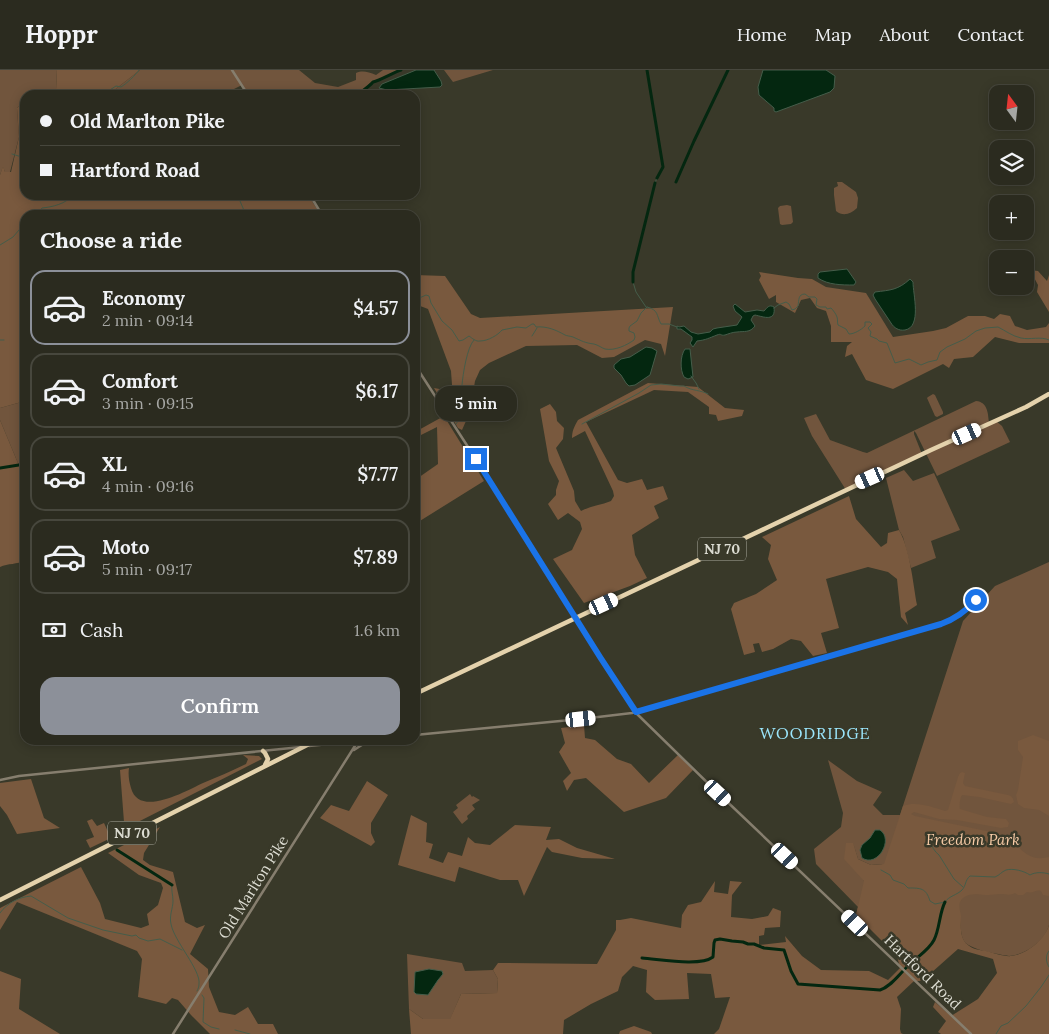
<!DOCTYPE html>
<meta charset="utf-8">
<style>
:root{--surface:#2b2b1f;--page:#37372c;--text:#f1f3f6;--muted:#a6a7a4;--line:#47473d;--accent:#8c9099}
body{margin:0;font-family:Lora,serif;background:var(--page);color:var(--text);height:100vh;display:flex;flex-direction:column;font-size:19px;white-space:nowrap}
*{box-sizing:border-box;margin:0}
p{font-size:16px;color:var(--muted)}
.icon{flex:none;width:28px;height:28px;fill:none;stroke:currentColor;stroke-width:2;stroke-linecap:round;stroke-linejoin:round}
.map{position:relative;flex:1;overflow:hidden}
.details{position:absolute;left:20px;top:140px;width:400px;height:535px;display:flex;flex-direction:column;background:var(--surface);border-radius:15px;box-shadow:0 2px 12px #0003,0 0 0 1px var(--line)}
.details>*{flex:none}
.banner{position:absolute;left:20px;top:20px;width:400px;height:110px;border-radius:15px;box-shadow:0 2px 12px #0003,0 0 0 1px var(--line);display:grid;align-content:center;height:110px;padding:0 20px;background:var(--surface)}
.needle{width:32px;rotate:345deg}
.buttons{position:absolute;left:989px;top:15px;display:grid;gap:10px}
.buttons a{display:grid;place-items:center;width:45px;height:45px;border-radius:10px;background:var(--surface);box-shadow:0 2px 12px #0003,0 0 0 1px var(--line);font-size:25px}
.end{position:absolute;width:22px;height:22px;margin:-11px;border:6px solid #1a73e8;background:#fff;box-shadow:0 0 0 2px #fff}
.from{border-radius:50%}
.bubble{position:absolute;height:35px;border-radius:15px;background:var(--surface);box-shadow:0 2px 12px #0003,0 0 0 1px var(--line);font-size:16px;font-weight:600;line-height:35px;text-align:center}
.car{position:absolute;width:15px;height:30px;margin:-15px -8px;border-radius:6px;box-shadow:0 0 4px 1px #0007;background:linear-gradient(#fff 24%,#345 0 40%,#fff 0 76%,#345 0 86%,#fff 0)}
.banner b{display:flex;align-items:center;gap:18px;height:48px;font-size:19px}
.banner b+b{border-top:1px solid var(--line)}
.banner i{width:12px;height:12px;background:var(--text)}
ul{padding:0;list-style:none}
li{display:flex;align-items:center;gap:15px;height:75px;margin:0 10px 8px;padding:0 10px;border:2px solid var(--line);border-radius:15px}
li div{flex:1}
li b{display:block;font-size:19px}
li em{font-style:normal;font-weight:600}
li.current{border-color:var(--accent)}
li>.icon{width:45px;height:45px;stroke-width:1.5}
h2{padding:0 20px;font-size:22px;line-height:60px}
.pay{display:flex;align-items:center;gap:12px;height:55px;padding:0 20px;font-size:19px}
.pay p{margin-inline-start:auto}
.primary-button{display:flex;gap:10px;margin-top:auto;padding:10px 20px}
.primary-button a{flex:1;height:58px;border-radius:15px;background:var(--accent);color:#fff;font-size:20px;font-weight:600;line-height:58px;text-align:center}
header{display:flex;align-items:center;gap:30px;box-sizing:border-box;height:70px;padding:0 25px;background:var(--surface);border-bottom:1px solid var(--line)}
header strong{font-size:24px}
nav{display:flex;gap:28px;margin-inline-start:auto;font-size:18px}
.map>svg:first-child{display:block}
.green{fill:#71553d;fill-rule:evenodd}
.forest{fill:#79593e}
.water{fill:#042710;stroke:#455d4a}
.lines{fill:none;stroke-linecap:round;stroke-linejoin:round}
.stream{stroke:#455d4a;stroke-width:1}
.canal{stroke:#042710;stroke-width:3}
.tertiary{stroke:#867e6e;stroke-width:2.5}
.trunk{stroke:#e4d2ac;stroke-width:4.5}
.route{stroke:#1a73e8;stroke-width:6}
.labels{text-anchor:middle;dominant-baseline:central;stroke-width:5;stroke-linejoin:round;paint-order:stroke}
.shield{fill:#393929;stroke:#abab9f;stroke-width:1}
.shield-label{font-size:14px;font-weight:bold;fill:#dcdcd2}
.park-label{font-size:15px;font-style:italic;fill:#f7cba6;stroke:#393929}
.street-label{font-size:15px;fill:#dcdcd2;stroke:#393929}
.neighbourhood-label{font-size:16px;letter-spacing:1px;fill:#9be6fc;stroke:#393929}
</style>
<header>
<strong>Hoppr</strong>
<nav><a>Home</a><a>Map</a><a>About</a><a>Contact</a></nav>
</header>
<div class="map">
<svg width="1049" height="964" viewBox="0 0 1049 964">
<rect width="100%" height="100%" fill="#393929"/>
<path class="green" d="M0 0H57L56 20 53 25H25V31L17 38 19 67 10 102H5L3 97 0 105Z
M140 0H299L315 13 338 17 356 10V3C363 0 368 2 376 5L383 0H403L370 13 356 25H249L242 15 222 25H108Z
M444 0H493L453 12Z
M837 112H842L856 122 858 128 857 138C851 144 843 147 836 141L834 125V118L838 116Z
M787 135 791 136 793 152 791 154 782 155 780 154 778 138 780 136Z
M933 324 935 325 943 342V344L937 347 935 346 927 328 928 327Z
M25 331V410L0 350V338Z
M976 331C988 332 988 344 989 353L996 351 1002 356 1010 372 937 406 916 363 914 361V364L922 384 846 420 812 366 804 348 816 344 830 370 863 382 867 383Z
M904 400 913 411 934 403 960 460 931 471 936 488 911 498 903 467 899 460 886 408Z
M1049 492V855C1045 871 1025 885 1009 886 998 884 970 880 964 871 960 864 961 855 960 848L856 845 858 837 816 794 814 779 841 757 843 743 828 690 857 711 882 722 873 735 883 745H900L963 551 995 516ZM853 773 858 789 871 795 883 794 864 811Z
M470 724 472 727 473 726 480 730 472 735 475 739 467 746 468 749 462 754 453 742 458 738 456 735Z
M407 884 462 893 465 901 493 900 498 909 497 923 461 924 450 950 423 949 409 939Z"/>
<path class="forest" d="M57 0H140L108 25H53L56 20Z
M25 31V125H308L321 145H25V314L21 318H25V331L0 338V105L3 96 5 102H11L19 67 17 38Z
M1030 200 1038 201 1047 211 1049 205V242L1037 222 1038 215Z
M759 202 798 208 812 209 826 217 866 223 893 267 933 261 946 258 968 246H985L994 249 1000 244 1010 246 1015 256 1027 260 1046 257 1049 253V273H1019L995 267 973 287 954 289 949 298 943 294 893 319 866 310 852 284 845 287 847 276 852 272H831V256L826 241 817 238 810 228 801 230 795 243 776 232V225L769 229 759 210 761 206Z
M415 205 445 206 471 244 480 248 673 237 665 286 661 274 645 270 614 287 602 288 577 275 526 276 489 293 480 300 475 311 470 342 462 360 458 358 434 318 445 320 452 315 451 301 428 239 415 234Z
M648 313 698 317 725 338 744 340 742 346 718 351 716 345 709 344V337L688 322 654 320 586 352 618 410 627 413 642 409 647 420 663 416 668 429 654 436 659 448 632 465 635 485 647 508 630 516 584 533 553 489 572 480 582 459 580 452 568 443 558 450 548 434 556 425V420L559 411 549 391 540 339 550 334 556 342 557 351 564 358 563 369 556 378 574 421 575 431 581 441C591 436 601 435 611 431L614 426 613 421 585 361 572 368C572 361 574 357 578 350Z
M444 346 484 411 415 454V410L438 394 437 357 415 368V362Z
M0 350 25 410V490C17 495 8 493 0 497Z
M849 426 856 449 881 477 887 473 888 463 899 460C910 479 913 513 917 535L905 543 908 555 901 547 897 509 888 502 868 497 826 509 839 558 821 563 827 583 813 586 801 571 791 569 773 579 762 582 759 573 753 574 755 582 744 585 731 539 734 533 756 524 777 510 768 489 771 475 762 467Z
M584 655 585 668 595 670 617 689 631 694 649 713 678 685 693 700 666 728 624 742 586 708 574 710 567 721 563 711 571 703 559 682 565 673 561 658Z
M1033 665 1049 671V746L1039 740 1024 738 1018 734 1016 725 1018 720 1023 687 1018 680V671Z
M243 685 259 686 262 689 130 756 124 752 120 700 129 698C128 705 129 711 131 718 139 748 186 721 203 713 217 707 232 701 246 694L248 689Z
M962 702 965 703 963 713 965 716 1008 725C1012 726 1013 728 1014 732L1011 734 979 727 962 725C960 728 959 736 960 739L987 747 1006 749 1009 753 1008 757 1001 758 957 750 939 749 914 742 911 744 915 746 1010 766C1020 780 1030 792 1049 787V826L1043 825 1041 821C1036 819 1033 824 1027 822L1023 825H1018L1015 823C1010 826 1006 824 1000 824 996 824 993 825 989 825 980 825 970 822 963 828 957 833 960 839 961 846 961 855 959 868 968 875 972 879 980 880 986 881 994 883 1004 887 1012 886 1027 884 1045 869 1049 855V964H941L938 962 946 951 933 937 935 932 951 946 978 929 997 903 993 889 958 879 922 911H914L897 927 901 939 900 959 901 963 903 964H714L719 959 730 927 715 928 711 904 687 903 689 929 655 930 646 922 647 900 633 896 622 907 618 921 591 934 564 950 563 964H411L409 939 423 949H450L461 924 497 923 498 909 493 900 498 893 597 894 616 860V850H620L631 848 681 858 682 845 688 835 701 832 715 811 714 822 728 824 730 811 742 812 732 825 731 847 752 849 768 846 773 838 781 841 780 857 765 858 764 865 759 866V875L786 872 785 866 802 886 821 900 869 901 888 910 900 898 897 886 856 845 864 811 844 789 846 773H853L858 789 871 795 884 794 903 736C917 731 931 737 945 741L948 740 958 707 960 703Z
M31 709 44 748 60 758 17 764 7 745 0 736V713Z
M367 711 388 725 371 753V763L375 772 371 776 320 748 331 735 349 741Z
M411 745 427 753 426 772 433 774 429 788 443 793 448 782 462 786 468 767 475 773 490 775 515 755 551 757 546 770 559 769 577 778 615 789 582 788 552 782 547 777 524 826 518 810H500L459 797 455 812 398 795Z
M92 749 97 756 104 753 111 768 90 778 86 770 94 767 87 751Z
M160 757 144 783 143 790 150 795 173 802 185 852 197 858 205 855 190 884 208 899 209 917 219 942 235 945 248 937 258 954H273L278 964H210L191 945 178 930 172 928 166 934 138 927 142 889 137 881 17 832 0 860V838L81 797 100 833 105 849 141 858 149 855 147 844 158 835 163 818 161 813 139 805 108 783Z
M0 901 21 909 19 939 60 964H0Z
M634 956 651 962 652 964H619L620 961Z"/>
<path class="water" d="M416 0H434L441 11 442 15 440 17 387 20 379 18 382 14Z
M763 0H826L835 6 834 18 830 22 776 42 774 41V38L759 25 758 17Z
M847 199 856 212 854 215C842 215 828 215 818 208V204L820 202Z
M910 209 913 212C913 224 922 257 905 260 899 261 894 258 891 253L875 229 873 225 875 222C891 220 898 220 910 209Z
M735 234 745 242 757 240 764 241C767 238 769 234 774 237 776 252 764 247 755 245L753 246 751 250 755 256C750 263 744 261 737 262 733 262 728 264 725 265 720 266 722 263 717 265 709 268 706 270 697 271L693 277 690 273 692 270V267L681 259H677V256L679 257 684 256 691 262 698 264 710 262 713 259 717 258 737 255 742 247 735 241 733 236Z
M646 277 652 278 657 281 650 305 635 315 629 316 626 313 621 305 614 298V295L621 289 630 287Z
M685 279H690L693 307 688 309 684 307C680 300 680 286 685 279Z
M875 760H880C894 769 878 798 862 788L860 780 862 775 870 768Z
M429 899 442 901 443 904 438 910 428 925 416 924 414 922 415 902Z"/>
<g class="lines">
<path class="stream" d="M102 25 116 16 121 17C126 14 136 5 139 0
M12 84 25 88
M655 113 657 108
M238 125 240 131 246 145
M36 145 42 138C52 137 66 134 73 125
M0 175 13 167 25 153
M633 212 636 222 646 237
M415 230 426 225 429 226 431 233 442 251 452 260 459 271 463 270 469 266C472 268 476 272 480 271 488 271 498 265 502 260L517 257 526 258 532 254H534L536 257C547 256 556 260 565 265 567 266 570 266 573 267 582 271 585 273 594 274 598 275 602 278 605 279 615 281 627 275 634 270L635 267 634 263 629 261V258L630 256 637 251 641 243 647 237
M647 237C659 240 656 245 661 254H669L677 257
M774 238 778 235 786 232 789 234 792 240 795 239 798 236C799 230 798 224 805 224L809 227H815L817 229 816 235 820 237H826L827 239 831 238C833 240 836 244 837 247 838 250 837 252 838 255L846 259 849 264C854 264 861 260 865 256V252H870L872 254 868 258 871 262 870 266 877 269 879 271 887 273 895 293 909 289 921 295 928 292 937 290 940 282 947 277 965 269 976 261 985 258 998 257C1006 261 1012 266 1021 268 1030 270 1041 266 1049 270
M532 266 537 258
M0 270H4
M691 306 696 313 699 319
M456 354 458 351C454 343 459 343 460 335 460 326 456 325 462 315 463 304 467 277 474 270
M582 354 639 323 651 315 661 314 680 316H684C692 321 701 320 708 324
M930 771C931 776 935 782 939 785L954 809 963 817
M881 800 890 805 893 810 904 814 908 818C921 818 926 818 930 831L935 834 945 832C949 826 957 825 962 820 966 816 965 810 970 806L995 807C1000 805 1001 802 1006 800 1013 798 1024 801 1030 805 1035 802 1043 802 1049 804
M172 815C171 820 173 825 173 831 173 838 169 846 171 854 174 871 201 900 199 914 199 917 198 919 197 921
M0 843C7 833 19 827 31 826L68 848 103 860 132 866 136 865 139 868 148 871 160 869 182 880
M1049 881C1045 886 1046 892 1049 897
M202 925 204 928 203 952 211 957 219 959
M235 960 250 964
M996 964 1001 956 1008 953 1026 936 1041 917 1049 905"/>
<path class="canal" d="M647 0 663 97 657 108
M357 25C362 21 369 17 373 12 381 10 392 3 401 0
M676 112 694 71 728 0
M633 212V202L655 113
M0 398 25 394
M117 780 172 815
M642 888C659 889 700 897 713 887L714 873 715 870 720 869 732 871 743 872 748 874H754L764 878 784 880 791 901 798 914 880 920C892 916 900 903 909 895 917 887 929 880 934 870 940 858 939 844 945 832"/>
<path class="tertiary" d="M232 0 248 25
M310 125 322 145
M415 295 481 397 599 587 635 642 718 723 971 964
M415 665 581 649 632 643 941 554C959 547 971 536 984 521
M309 676 369 670
M354 680 368 671
M0 710 19 706 301 677
M173 964 358 671"/>
<path class="trunk" d="M415 624 931 380 1026 337 1049 324
M354 670 358 671
M263 681 265 683 268 689 265 695
M0 830 317 670"/>
</g>
<g class="lines">
<path class="route" d="M476 389 600 587 636 642 941 554C955 549 966 541 976 530"/>
</g>
<g class="labels">
<g class="shield">
<rect x="698" y="467.5" width="48" height="23" rx="4"/>
<rect x="108" y="751.5" width="48" height="23" rx="4"/>
</g>
<g class="shield-label">
<text x="722" y="479">NJ 70</text>
<text x="132" y="763">NJ 70</text>
</g>
<g class="park-label">
<text x="973" y="769">Freedom Park</text>
</g>
<g class="street-label">
<text transform="translate(253 817) rotate(-58)">Old Marlton Pike</text>
<text transform="translate(923 902) rotate(44)">Hartford Road</text>
</g>
<g class="neighbourhood-label">
<text x="815" y="663">WOODRIDGE</text>
</g>
</g>
</svg>
<div class="buttons">
<a><svg class="needle" viewBox="-14 -14 28 28"><path d="M0-13l5 13h-10z" fill="#e53935"/><path d="M0 13l5-13h-10z" fill="#a6a7a4"/></svg></a>
<a><svg class="icon" aria-label="layers" viewBox="0 0 24 24"><path d="M12 4l9 5-9 5-9-5zM3 14l9 5 9-5"/></svg></a>
<a>+</a>
<a>−</a>
</div>
<i class="end from" style="left:976px;top:530px"></i>
<i class="end" style="left:476px;top:389px"></i>
<div class="bubble" style="left:435px;top:316px;width:82px">5 min</div>
<i class="car" style="left:967px;top:364px;rotate:66deg"></i>
<i class="car" style="left:870px;top:408px;rotate:246deg"></i>
<i class="car" style="left:604px;top:534px;rotate:65deg"></i>
<i class="car" style="left:581px;top:649px;rotate:84deg"></i>
<i class="car" style="left:718px;top:723px;rotate:133deg"></i>
<i class="car" style="left:785px;top:786px;rotate:133deg"></i>
<i class="car" style="left:855px;top:853px;rotate:314deg"></i>
<div class="banner">
<b><i class="from"></i>Old Marlton Pike</b>
<b><i></i>Hartford Road</b>
</div>
<section class="details">
<h2>Choose a ride</h2>
<ul>
<li class="current"><svg class="icon" aria-label="car" viewBox="0 0 24 24"><path d="M5 17H2v-5l4-1 3-4h7l3 4 3 1v5h-3M9 17h6M6 11h13"/><circle cx="7" cy="17" r="2"/><circle cx="17" cy="17" r="2"/></svg><div><b>Economy</b><p>2 min · 09:14</p></div><em>$4.57</em></li>
<li><svg class="icon" aria-label="car" viewBox="0 0 24 24"><path d="M5 17H2v-5l4-1 3-4h7l3 4 3 1v5h-3M9 17h6M6 11h13"/><circle cx="7" cy="17" r="2"/><circle cx="17" cy="17" r="2"/></svg><div><b>Comfort</b><p>3 min · 09:15</p></div><em>$6.17</em></li>
<li><svg class="icon" aria-label="car" viewBox="0 0 24 24"><path d="M5 17H2v-5l4-1 3-4h7l3 4 3 1v5h-3M9 17h6M6 11h13"/><circle cx="7" cy="17" r="2"/><circle cx="17" cy="17" r="2"/></svg><div><b>XL</b><p>4 min · 09:16</p></div><em>$7.77</em></li>
<li><svg class="icon" aria-label="car" viewBox="0 0 24 24"><path d="M5 17H2v-5l4-1 3-4h7l3 4 3 1v5h-3M9 17h6M6 11h13"/><circle cx="7" cy="17" r="2"/><circle cx="17" cy="17" r="2"/></svg><div><b>Moto</b><p>5 min · 09:17</p></div><em>$7.89</em></li>
</ul>
<div class="pay"><svg class="icon" aria-label="cash" viewBox="0 0 24 24"><path d="M3 7h18v10H3z"/><circle cx="12" cy="12" r="2"/></svg>Cash<p>1.6 km</p></div>
<div class="primary-button"><a>Confirm</a></div>
</section>
</div>
